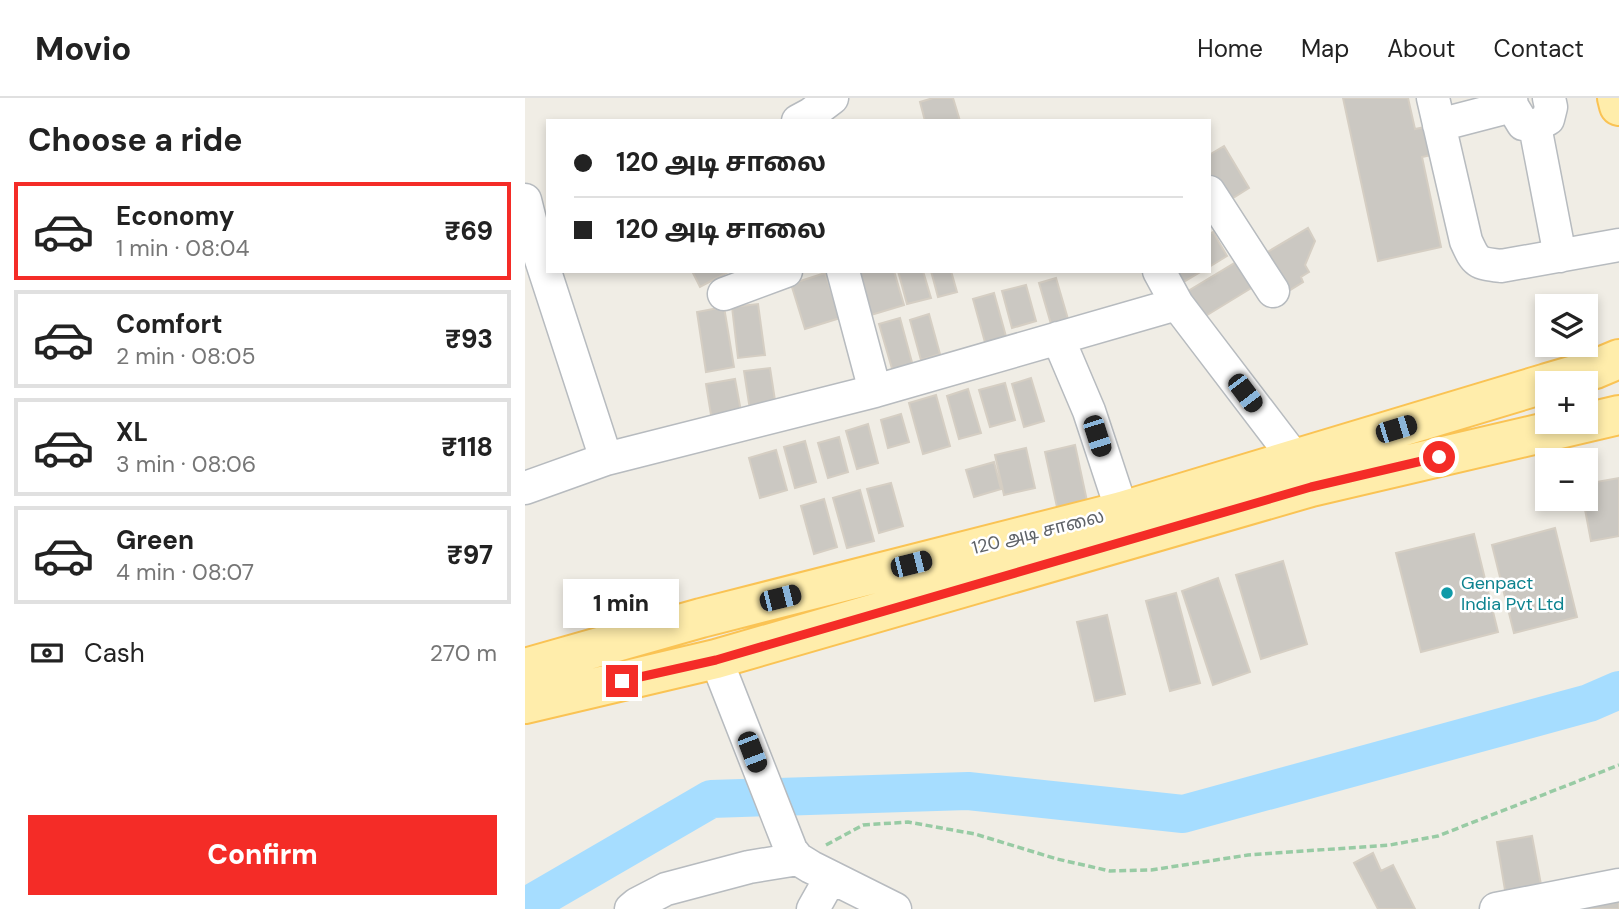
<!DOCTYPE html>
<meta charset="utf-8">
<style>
:root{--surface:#fff;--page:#f6f6f6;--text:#222;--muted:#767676;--line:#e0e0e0;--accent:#f42c27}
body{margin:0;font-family:"DM Sans","Noto Sans Tamil",sans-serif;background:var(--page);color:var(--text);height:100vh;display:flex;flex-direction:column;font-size:26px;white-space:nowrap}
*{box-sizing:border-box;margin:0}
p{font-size:23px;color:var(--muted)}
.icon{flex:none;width:38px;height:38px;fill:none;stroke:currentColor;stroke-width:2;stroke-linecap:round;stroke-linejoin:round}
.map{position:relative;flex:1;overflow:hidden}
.panel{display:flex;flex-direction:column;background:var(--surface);width:525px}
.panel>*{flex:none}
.guide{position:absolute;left:21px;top:21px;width:665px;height:154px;border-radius:0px;box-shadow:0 4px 10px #0003;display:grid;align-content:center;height:154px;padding:0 28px;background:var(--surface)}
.buttons{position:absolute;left:1010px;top:196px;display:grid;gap:14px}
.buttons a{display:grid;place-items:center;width:63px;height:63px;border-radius:0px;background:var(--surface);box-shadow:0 4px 10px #0003;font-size:35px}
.end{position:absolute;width:32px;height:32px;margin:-16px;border:9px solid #f42c27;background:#fff;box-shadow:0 0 0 4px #fff}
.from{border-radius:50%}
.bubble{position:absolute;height:49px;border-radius:0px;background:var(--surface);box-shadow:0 4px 10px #0003;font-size:23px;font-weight:800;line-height:49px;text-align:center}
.car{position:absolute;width:21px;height:42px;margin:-21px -10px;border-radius:9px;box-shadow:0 0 5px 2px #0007;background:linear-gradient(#222 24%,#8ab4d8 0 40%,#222 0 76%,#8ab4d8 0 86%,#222 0)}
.guide b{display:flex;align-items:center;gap:24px;height:66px;font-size:26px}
.guide b+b{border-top:2px solid var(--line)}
.guide i{width:18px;height:18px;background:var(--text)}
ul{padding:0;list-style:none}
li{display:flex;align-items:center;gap:21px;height:98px;margin:0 14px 10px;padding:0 14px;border:4px solid var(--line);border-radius:0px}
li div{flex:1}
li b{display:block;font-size:26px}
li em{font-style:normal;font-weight:800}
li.selected{border-color:var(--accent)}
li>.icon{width:63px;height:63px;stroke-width:1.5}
h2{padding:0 28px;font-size:32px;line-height:84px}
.pay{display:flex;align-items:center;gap:18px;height:77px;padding:0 28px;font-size:26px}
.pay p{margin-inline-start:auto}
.cta{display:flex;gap:14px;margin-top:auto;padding:14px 28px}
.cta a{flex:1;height:80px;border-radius:0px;background:var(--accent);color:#fff;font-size:28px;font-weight:800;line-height:80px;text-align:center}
header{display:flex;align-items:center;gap:42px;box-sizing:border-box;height:98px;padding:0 35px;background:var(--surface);border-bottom:2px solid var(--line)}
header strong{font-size:33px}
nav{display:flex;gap:38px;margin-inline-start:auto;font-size:24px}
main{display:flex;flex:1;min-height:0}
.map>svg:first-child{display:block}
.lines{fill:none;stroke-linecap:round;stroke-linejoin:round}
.river{stroke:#a6ddff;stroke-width:38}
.building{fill:#cbc8c2;stroke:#d5cec3;stroke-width:2}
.minor-casing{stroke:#b7bbbf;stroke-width:35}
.major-casing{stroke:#fac354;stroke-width:42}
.path{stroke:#98cba4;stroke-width:3.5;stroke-dasharray:7 3.5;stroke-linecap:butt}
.minor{stroke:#fff;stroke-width:32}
.major{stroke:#ffedab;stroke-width:38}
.route{stroke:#f42c27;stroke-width:9}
.culture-dot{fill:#0f9aa8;stroke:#fff;stroke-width:2.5}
.labels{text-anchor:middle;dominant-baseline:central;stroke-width:5;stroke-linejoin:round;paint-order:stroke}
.street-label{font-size:18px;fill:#5d6166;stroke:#fff}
.culture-label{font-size:18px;fill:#0d838f;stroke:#fff;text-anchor:start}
</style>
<header>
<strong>Movio</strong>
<nav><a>Home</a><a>Map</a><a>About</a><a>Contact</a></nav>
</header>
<main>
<section class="panel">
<h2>Choose a ride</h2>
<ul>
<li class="selected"><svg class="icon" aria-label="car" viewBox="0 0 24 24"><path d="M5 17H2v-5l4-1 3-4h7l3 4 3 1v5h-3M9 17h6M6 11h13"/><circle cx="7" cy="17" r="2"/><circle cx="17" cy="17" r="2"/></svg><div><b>Economy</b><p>1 min · 08:04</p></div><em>₹69</em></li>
<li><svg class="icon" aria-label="car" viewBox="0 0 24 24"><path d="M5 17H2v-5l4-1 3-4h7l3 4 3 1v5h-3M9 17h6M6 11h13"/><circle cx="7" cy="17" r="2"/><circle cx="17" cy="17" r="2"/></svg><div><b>Comfort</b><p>2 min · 08:05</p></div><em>₹93</em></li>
<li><svg class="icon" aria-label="car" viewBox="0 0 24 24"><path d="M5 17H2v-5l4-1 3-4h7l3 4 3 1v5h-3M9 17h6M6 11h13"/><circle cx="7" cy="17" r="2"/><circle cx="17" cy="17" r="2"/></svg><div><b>XL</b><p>3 min · 08:06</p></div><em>₹118</em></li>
<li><svg class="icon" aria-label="car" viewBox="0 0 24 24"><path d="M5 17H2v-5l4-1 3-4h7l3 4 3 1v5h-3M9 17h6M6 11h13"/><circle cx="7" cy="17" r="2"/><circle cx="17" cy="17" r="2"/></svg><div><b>Green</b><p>4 min · 08:07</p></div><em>₹97</em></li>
</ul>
<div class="pay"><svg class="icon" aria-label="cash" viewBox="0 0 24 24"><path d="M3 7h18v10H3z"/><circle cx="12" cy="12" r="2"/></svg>Cash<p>270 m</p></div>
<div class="cta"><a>Confirm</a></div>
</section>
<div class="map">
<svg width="1094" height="811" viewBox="0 0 1094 811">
<rect width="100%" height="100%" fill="#f0ede5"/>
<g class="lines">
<path class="river" d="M0 809 186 701 443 693 658 716 1064 605 1094 592"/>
</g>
<path class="building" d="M408 0H428L435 23H400L395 4Z
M818 0H883L890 31 910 27 916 55 897 59 916 149 853 163Z
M699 48 724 90 700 105 684 78V57Z
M783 130 790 143 780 167 784 174 776 179 778 184 757 197 734 159Z
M688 134 702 158 684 169V136Z
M713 163 728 189 679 219 663 193Z
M167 173H205L175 189Z
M334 173H369L379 207 346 217Z
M373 173H398L406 200 382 206Z
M406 173H426L432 194 413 199Z
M648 173H677L655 186Z
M300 175 315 220 280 231 266 186Z
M531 180 543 221 526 226 514 185Z
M501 187 511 223 487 230 477 193Z
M469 195 482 242 461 248 448 201Z
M233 206 240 257 213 260 207 209Z
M199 209 209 269 181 274 172 214Z
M404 216 415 256 396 262 385 222Z
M375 220 388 268 368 274 354 226Z
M245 270 251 309 225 312 219 273Z
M506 280 519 323 499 329 487 286Z
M210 281 217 319 187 323 181 286Z
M480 285 490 322 465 329 454 292Z
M443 291 456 335 434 341 422 298Z
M411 297 425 348 398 356 384 305Z
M376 316 384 344 363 350 356 322Z
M343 326 353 365 332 371 321 333Z
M314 339 323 374 303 380 293 345Z
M280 343 291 384 270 390 259 349Z
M550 347 562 403 532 409 520 354Z
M501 350 510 390 479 397 470 357Z
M251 352 262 392 235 400 224 360Z
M469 364 476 391 449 399 441 372Z
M1094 380V438L1066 443 1058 401H1060V386Z
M366 385 378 428 354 435 342 391Z
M335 392 349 443 322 450 308 400Z
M299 401 312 449 289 456 276 408Z
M1030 430 1052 519 989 535 967 447Z
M949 436 973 534 896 554 871 455Z
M758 463 782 546 736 561 711 477Z
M693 480 725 574 688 587 657 493Z
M651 495 675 585 645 593 621 503Z
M582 517 600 596 570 603 552 524Z
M1007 738 1017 792 981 798 972 744Z
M848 755 856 773 868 767 890 811H853L829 765Z
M1094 801V811H1064L1063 806Z"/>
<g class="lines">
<defs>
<path id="minor" d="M908 0 941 143C951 165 952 165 976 168L1094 147
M986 0 987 8 998 26 1010 28 1023 21 1026 9 1024 0
M273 23 286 16 307 0
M914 27 987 8
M1010 28 1035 158
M684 94 748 193
M0 102 11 146 81 361
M199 196 261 173
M652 206 771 362 780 379
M533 240 564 313 597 413
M350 293 652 206 634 173
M0 390 81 361 350 293 318 173
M191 561 266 752 273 761 286 769 370 811
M106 811 112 806 141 791 224 769 273 761
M288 811 306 779
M971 811 1094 787"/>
<path id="major" d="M1092 0 1094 8
M1022 285 1070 271 1094 261
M0 570 176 520 597 413 1022 285
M0 606 191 561 786 389 1094 317"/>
</defs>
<use href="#minor" class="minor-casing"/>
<use href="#major" class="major-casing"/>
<path class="path" d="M301 747 338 727 383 724 450 736 532 761 585 773 626 772 723 757 865 747 913 738 1094 667"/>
<use href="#minor" class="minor"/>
<use href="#major" class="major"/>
</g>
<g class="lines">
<path class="route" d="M97 583 191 562 786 389 914 359"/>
</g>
<circle class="culture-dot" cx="922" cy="495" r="7"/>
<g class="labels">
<g class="street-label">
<text transform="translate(513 434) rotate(-14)">120 அடி சாலை</text>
</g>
<g class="culture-label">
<text x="936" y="485">Genpact<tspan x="936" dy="21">India Pvt Ltd</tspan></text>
</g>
</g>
</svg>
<div class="buttons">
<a><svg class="icon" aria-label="layers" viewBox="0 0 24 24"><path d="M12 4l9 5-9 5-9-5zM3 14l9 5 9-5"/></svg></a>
<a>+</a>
<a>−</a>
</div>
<i class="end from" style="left:914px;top:359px"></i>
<i class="end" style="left:97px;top:583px"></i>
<div class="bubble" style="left:38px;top:481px;width:116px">1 min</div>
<i class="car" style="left:720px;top:295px;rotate:143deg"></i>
<i class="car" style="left:871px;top:331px;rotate:73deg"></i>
<i class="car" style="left:572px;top:338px;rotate:162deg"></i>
<i class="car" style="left:386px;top:466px;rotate:76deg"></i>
<i class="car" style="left:255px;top:500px;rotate:76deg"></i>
<i class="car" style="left:227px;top:654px;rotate:159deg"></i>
<div class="guide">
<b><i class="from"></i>120 அடி சாலை</b>
<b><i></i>120 அடி சாலை</b>
</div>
</div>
</main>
